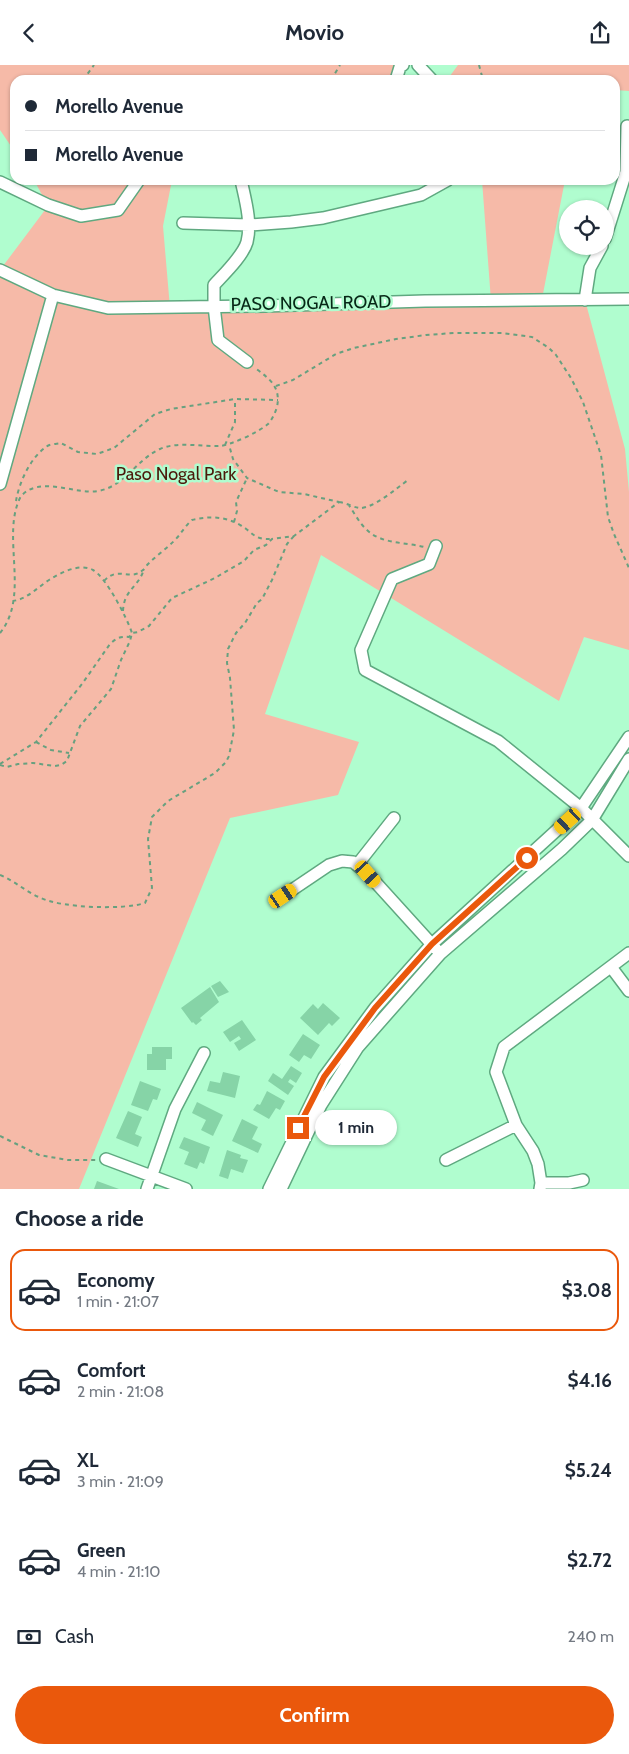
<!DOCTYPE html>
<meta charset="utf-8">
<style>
:root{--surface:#fff;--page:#f6f6f7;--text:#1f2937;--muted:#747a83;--line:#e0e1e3;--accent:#ea580c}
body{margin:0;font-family:Cabin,sans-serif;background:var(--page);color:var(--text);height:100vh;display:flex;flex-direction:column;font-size:19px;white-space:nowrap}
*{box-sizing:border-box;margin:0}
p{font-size:16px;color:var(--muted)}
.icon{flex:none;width:28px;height:28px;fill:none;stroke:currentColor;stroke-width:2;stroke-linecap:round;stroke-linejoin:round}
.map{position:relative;height:1124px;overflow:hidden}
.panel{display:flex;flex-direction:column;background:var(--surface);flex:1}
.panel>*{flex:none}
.top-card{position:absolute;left:10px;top:10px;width:610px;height:110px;border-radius:15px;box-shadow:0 1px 4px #0004;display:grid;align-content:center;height:110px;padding:0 15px;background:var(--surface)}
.fabs{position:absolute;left:559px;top:135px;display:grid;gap:10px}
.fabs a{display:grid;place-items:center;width:55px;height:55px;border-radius:50%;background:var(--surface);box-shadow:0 1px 4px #0004;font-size:25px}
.end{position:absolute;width:22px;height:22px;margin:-11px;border:6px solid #ea580c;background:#fff;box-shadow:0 0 0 2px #fff}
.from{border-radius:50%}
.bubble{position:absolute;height:35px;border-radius:18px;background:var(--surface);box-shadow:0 1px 4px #0004;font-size:16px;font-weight:800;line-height:35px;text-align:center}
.car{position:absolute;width:15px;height:30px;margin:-15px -8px;border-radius:6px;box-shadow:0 0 4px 1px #0007;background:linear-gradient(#f5c518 24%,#345 0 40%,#f5c518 0 76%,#345 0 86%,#f5c518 0)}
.top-card b{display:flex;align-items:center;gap:18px;height:48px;font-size:19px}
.top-card b+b{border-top:1px solid var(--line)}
.top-card i{width:12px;height:12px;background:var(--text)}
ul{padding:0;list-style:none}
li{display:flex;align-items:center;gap:15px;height:82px;margin:0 10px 8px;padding:0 5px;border:2px solid transparent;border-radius:15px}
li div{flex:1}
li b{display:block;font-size:19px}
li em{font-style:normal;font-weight:800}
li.on{border-color:var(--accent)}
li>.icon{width:45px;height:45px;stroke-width:1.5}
h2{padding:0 15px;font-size:22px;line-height:60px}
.pay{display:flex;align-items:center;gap:12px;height:55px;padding:0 15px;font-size:19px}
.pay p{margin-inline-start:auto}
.cta{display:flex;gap:10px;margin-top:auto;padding:10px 15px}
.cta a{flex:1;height:58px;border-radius:30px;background:var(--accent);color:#fff;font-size:20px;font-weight:800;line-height:58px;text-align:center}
header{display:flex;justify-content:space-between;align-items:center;height:65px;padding:0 15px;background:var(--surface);font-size:22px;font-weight:800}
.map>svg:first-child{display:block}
.green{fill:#f6baa8}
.building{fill:#86d4a7}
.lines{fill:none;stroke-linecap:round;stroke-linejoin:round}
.minor-casing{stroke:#5fa980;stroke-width:14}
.path{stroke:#67a07f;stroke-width:2;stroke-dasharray:4 4;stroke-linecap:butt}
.minor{stroke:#fff;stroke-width:11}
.route{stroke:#ea580c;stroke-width:6}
.labels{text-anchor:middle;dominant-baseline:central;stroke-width:5;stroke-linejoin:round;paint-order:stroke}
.street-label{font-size:18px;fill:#072817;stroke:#b0fdcf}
.park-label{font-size:18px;fill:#4b1a0b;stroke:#b0fdcf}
</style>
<header><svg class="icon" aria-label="back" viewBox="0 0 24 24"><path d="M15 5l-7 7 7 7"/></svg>Movio<svg class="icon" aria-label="share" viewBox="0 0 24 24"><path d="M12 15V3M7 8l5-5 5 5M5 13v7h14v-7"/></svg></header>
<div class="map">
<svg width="629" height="1124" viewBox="0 0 629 1124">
<rect width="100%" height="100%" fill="#b0fdcf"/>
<path class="green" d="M0 0H403L396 15H15V87L0 65Z
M458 0H629V26L615 25V15H447Z
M34 115H172L163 161 170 243 491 236 482 115H565L542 234 585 235 625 384 629 427V585L584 572 559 636 321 490 265 649 359 677 338 730 230 753 79 1124H0V205L48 141Z"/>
<path class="building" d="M220 916 229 927 218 932 211 921Z
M210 922 219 937 200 953 202 955 196 960 193 957 192 958 181 943Z
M323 938 340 953 332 961 329 958 318 970 300 953 313 939 318 944Z
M242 955 256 975 239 986 234 978 241 974 239 971 230 977 223 967Z
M303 969 320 980 311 994 304 990 299 997 289 990Z
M152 982H172V994H166V1005H147V989H152Z
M291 1001 302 1008 296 1018 290 1014 288 1017 294 1021 288 1030 268 1016 273 1008 282 1014Z
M223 1007 240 1011 235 1033 207 1026 210 1016 220 1018Z
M140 1016 161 1024 157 1035 153 1034 148 1046 131 1040Z
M267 1026 285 1036 280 1045 276 1043 269 1054 253 1045 257 1039 260 1040Z
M197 1037 223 1050 213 1071 201 1065 206 1055 192 1048Z
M128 1046 142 1052 135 1069 142 1072 138 1082 116 1073Z
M242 1054 258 1062 252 1074 262 1079 258 1088 232 1076Z
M184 1072 210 1082 204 1099 200 1097 197 1104 184 1099 189 1087 179 1083Z
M227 1085 241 1090 240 1093 248 1095 243 1108 231 1104 228 1114 219 1111Z
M97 1116 119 1124H94Z"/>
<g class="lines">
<defs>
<path id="minor" d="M418 0 432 15
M396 15 400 2 403 0
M241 115C245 134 252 157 247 177 243 191 224 209 214 220V241L218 275 247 297
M0 117 48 140 81 151 118 145 139 115
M183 158 249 160 291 157 323 153 421 130 448 115
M605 174 626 107 627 61
M0 205 53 230 108 243 265 241 425 236 629 234
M585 235 590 203 602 181
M0 419 53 230
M436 481 429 499 392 514 361 585 365 605 498 676 581 743 629 791
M357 800 394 753
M283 831 329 800 342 796 353 797 368 809 436 884
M611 902 629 926
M106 1094 186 1124
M446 1095 516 1060
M541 1118H569L583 1115
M147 1124 175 1044 204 988
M269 1124 324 1012 375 943 432 879 581 743 629 672
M281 1124 321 1040 358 982 440 889 562 784 592 755 629 694
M540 1124 541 1118 538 1099 533 1086 516 1060 496 1007 504 982 629 888"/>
</defs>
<use href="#minor" class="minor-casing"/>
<path class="path" d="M479 0 483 15
M83 15 94 0
M331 15 340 0
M276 321 293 315 336 289 354 283 396 274 426 270 454 268H502L532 272 549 283 556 290 571 313 583 337 601 390 608 452 614 469 629 503
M225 380 235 357V334
M16 436C19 418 30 393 46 382 49 379 56 379 61 378L78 387 97 389 114 383 155 349 171 344 235 334 278 335
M339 437C346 438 353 442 359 443 373 444 397 423 408 415
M348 439C354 447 359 458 367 465 381 479 405 477 424 482
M234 457 237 446 236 437 247 413
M104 516C119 500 129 517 143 505 145 504 146 501 148 499 156 491 166 484 174 476 181 469 185 461 192 455 208 451 225 451 240 460 253 467 253 475 272 474
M123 546C124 525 137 523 143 507
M0 568C31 530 0 470 21 431 41 410 75 430 98 426 124 422 137 394 160 384 178 376 201 382 220 381 231 380 259 367 268 359 272 355 275 348 277 342 281 322 270 314 255 303
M36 677 51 685 69 688
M0 699 36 677 82 619 110 579C116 573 121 571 129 572L132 568C127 553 106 512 93 505 79 498 62 507 49 515 37 523 27 534 13 536
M0 700 7 702 18 699 33 698 55 701 61 700 67 696 80 661 111 624 121 595 130 576 132 568 138 567 149 561 172 533 215 513 244 496 254 485 266 480 272 474 294 471 339 437 304 429 279 427 247 413 233 394 229 380
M0 810C15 816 26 827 41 833 62 843 123 845 145 838L152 823 148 774 152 752 168 736 215 708 226 697 229 691 234 665 230 613 227 598 228 584 236 568 245 558 257 538 262 534 272 515 287 479 294 471
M0 1071 39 1090 68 1095H97"/>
<use href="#minor" class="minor"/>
</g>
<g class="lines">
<path class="route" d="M298 1063 324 1012 375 943 432 879 527 793"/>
</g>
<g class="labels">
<g class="street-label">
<text transform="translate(311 238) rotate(-1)">PASO NOGAL ROAD</text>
</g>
<g class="park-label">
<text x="176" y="409">Paso Nogal Park</text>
</g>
</g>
</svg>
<div class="fabs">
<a><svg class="icon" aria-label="locate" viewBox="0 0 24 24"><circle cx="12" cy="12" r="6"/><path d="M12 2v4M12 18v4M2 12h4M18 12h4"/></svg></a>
</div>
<i class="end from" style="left:527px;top:793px"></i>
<i class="end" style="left:298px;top:1063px"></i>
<div class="bubble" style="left:315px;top:1045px;width:82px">1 min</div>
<i class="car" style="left:568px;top:756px;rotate:228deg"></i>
<i class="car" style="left:368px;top:809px;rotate:138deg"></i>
<i class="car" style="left:283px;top:831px;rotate:56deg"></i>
<div class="top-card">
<b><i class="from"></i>Morello Avenue</b>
<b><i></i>Morello Avenue</b>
</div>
</div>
<section class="panel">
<h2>Choose a ride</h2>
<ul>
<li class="on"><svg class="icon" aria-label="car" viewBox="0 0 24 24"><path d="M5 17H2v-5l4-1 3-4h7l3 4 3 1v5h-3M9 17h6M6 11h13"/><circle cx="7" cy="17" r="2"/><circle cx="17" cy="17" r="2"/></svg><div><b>Economy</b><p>1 min · 21:07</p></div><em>$3.08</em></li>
<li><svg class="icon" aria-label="car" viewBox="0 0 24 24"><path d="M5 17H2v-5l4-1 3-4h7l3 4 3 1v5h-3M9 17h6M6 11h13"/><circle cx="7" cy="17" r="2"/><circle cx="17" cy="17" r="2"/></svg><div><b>Comfort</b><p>2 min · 21:08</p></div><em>$4.16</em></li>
<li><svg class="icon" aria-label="car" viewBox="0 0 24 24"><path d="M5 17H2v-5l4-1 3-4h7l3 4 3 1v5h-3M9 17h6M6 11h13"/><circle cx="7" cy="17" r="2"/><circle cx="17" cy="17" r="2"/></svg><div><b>XL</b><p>3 min · 21:09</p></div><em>$5.24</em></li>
<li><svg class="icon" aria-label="car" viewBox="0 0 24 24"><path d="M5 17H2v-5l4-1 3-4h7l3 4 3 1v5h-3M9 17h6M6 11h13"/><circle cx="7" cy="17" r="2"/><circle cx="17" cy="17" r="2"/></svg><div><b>Green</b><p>4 min · 21:10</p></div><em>$2.72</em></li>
</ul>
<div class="pay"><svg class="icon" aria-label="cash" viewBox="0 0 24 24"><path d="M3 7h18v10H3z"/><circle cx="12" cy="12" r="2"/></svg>Cash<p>240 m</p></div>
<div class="cta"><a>Confirm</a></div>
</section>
